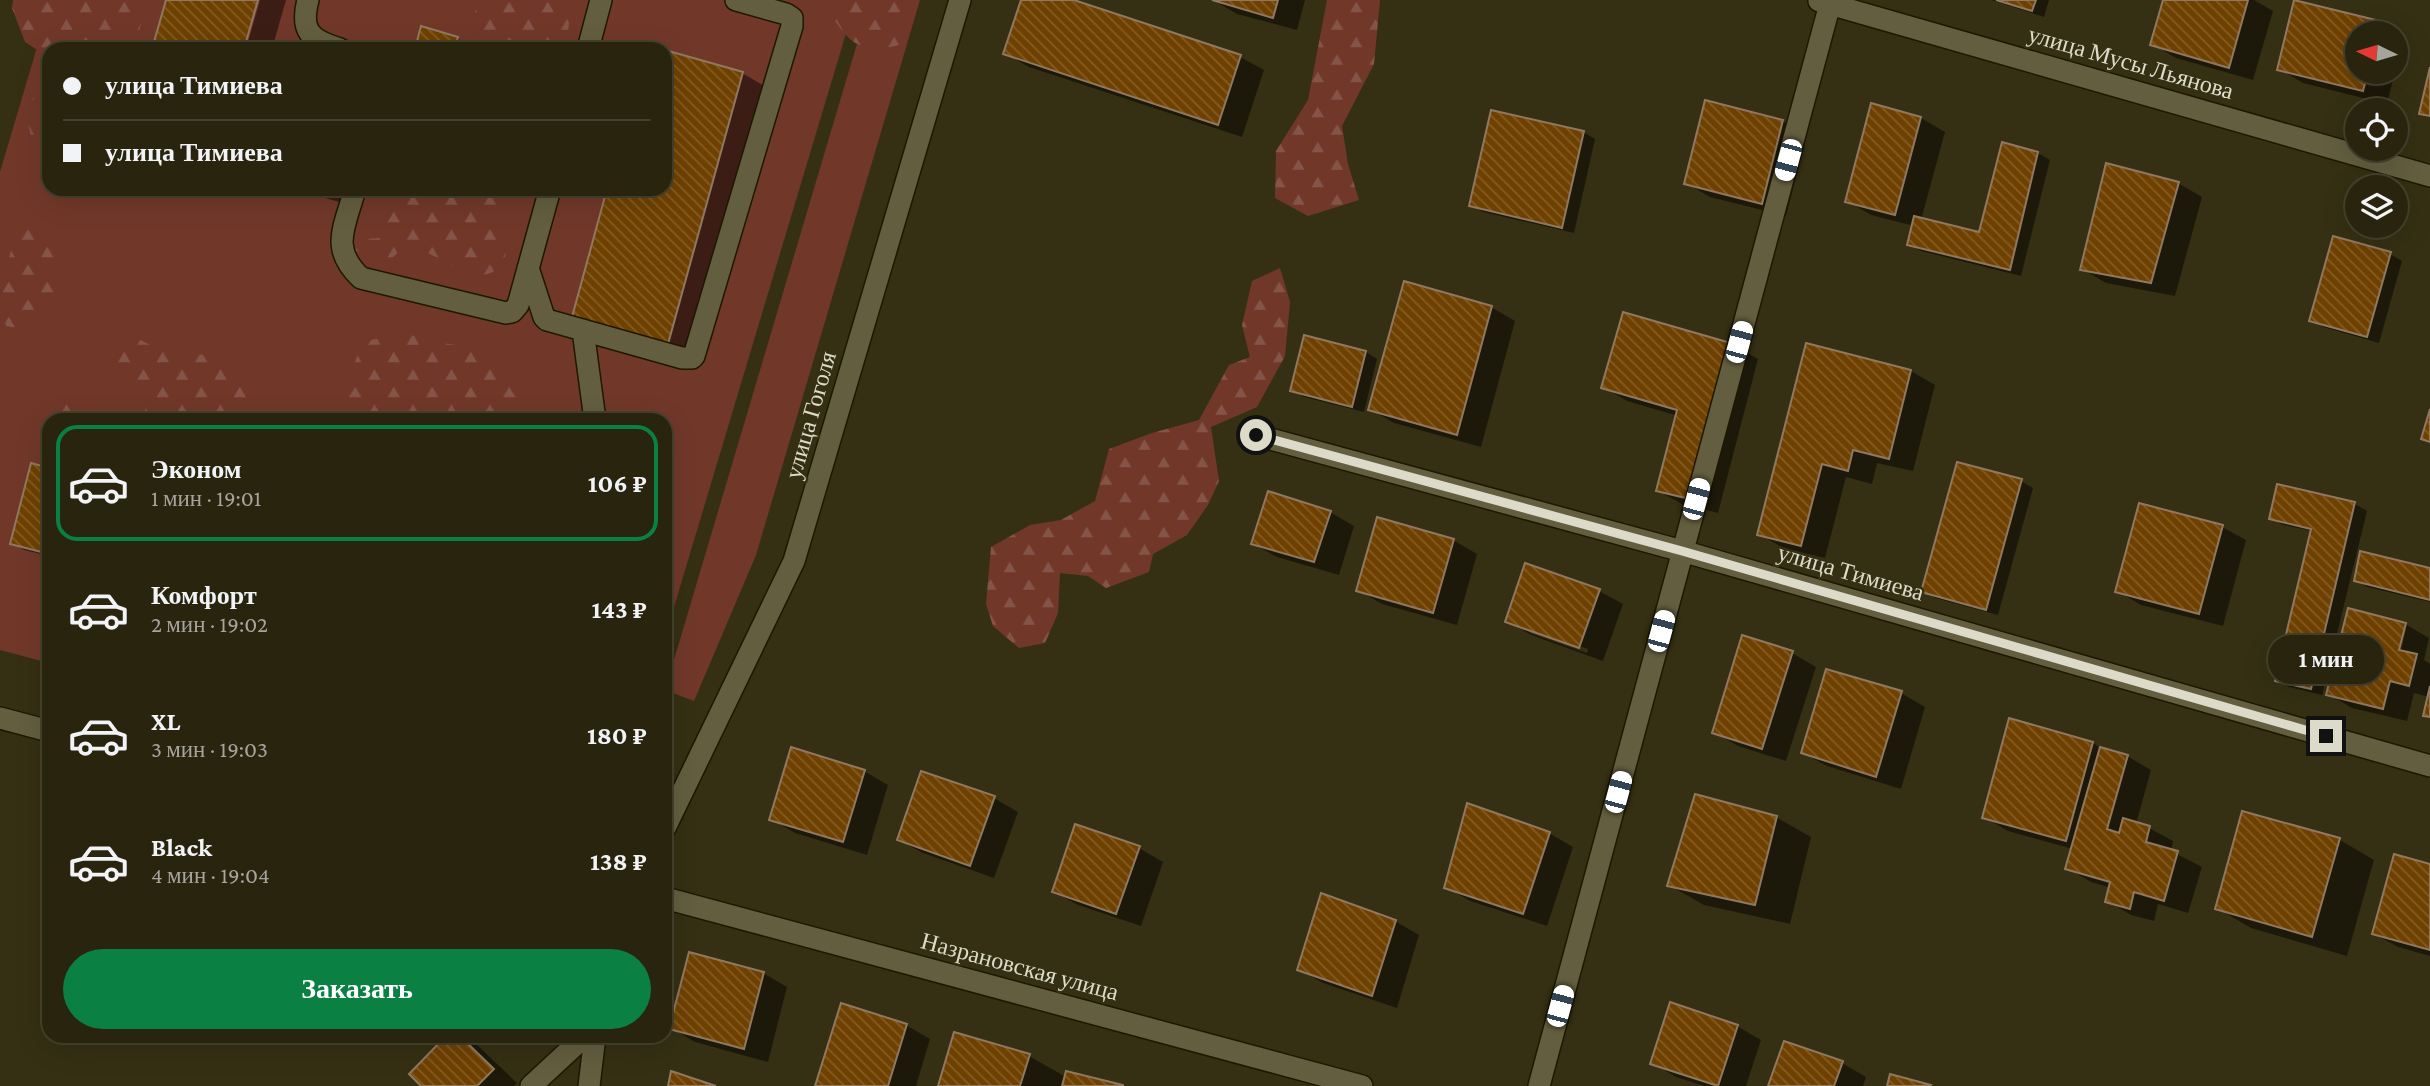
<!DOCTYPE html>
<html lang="ru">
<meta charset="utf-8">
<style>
:root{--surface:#28240e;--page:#34301c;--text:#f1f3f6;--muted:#a5a49e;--line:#44412e;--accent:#0b8043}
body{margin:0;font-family:"Crimson Pro",serif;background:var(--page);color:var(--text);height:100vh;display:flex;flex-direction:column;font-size:26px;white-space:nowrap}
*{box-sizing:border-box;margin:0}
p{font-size:23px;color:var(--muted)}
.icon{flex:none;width:38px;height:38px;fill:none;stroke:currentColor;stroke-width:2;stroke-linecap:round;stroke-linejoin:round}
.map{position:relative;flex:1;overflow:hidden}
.panel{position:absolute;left:42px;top:413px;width:630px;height:630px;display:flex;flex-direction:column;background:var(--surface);border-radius:21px;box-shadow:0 7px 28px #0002,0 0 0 2px var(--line)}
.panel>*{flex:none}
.banner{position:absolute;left:42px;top:42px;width:630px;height:154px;border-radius:21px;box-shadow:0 7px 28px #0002,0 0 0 2px var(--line);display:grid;align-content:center;height:154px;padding:0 21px;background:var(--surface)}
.needle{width:46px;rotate:275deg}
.fabs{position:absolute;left:2345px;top:21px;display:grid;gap:14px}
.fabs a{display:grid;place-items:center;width:63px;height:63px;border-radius:50%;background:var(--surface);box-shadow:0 7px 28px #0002,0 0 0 2px var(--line);font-size:35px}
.end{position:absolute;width:32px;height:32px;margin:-16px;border:9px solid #dcdac9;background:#111;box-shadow:0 0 0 4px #111}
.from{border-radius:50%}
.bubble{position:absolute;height:49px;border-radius:24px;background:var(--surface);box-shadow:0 7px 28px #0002,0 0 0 2px var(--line);font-size:23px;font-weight:700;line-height:49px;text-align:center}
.car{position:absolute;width:21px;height:42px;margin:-21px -10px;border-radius:9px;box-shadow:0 0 5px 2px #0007;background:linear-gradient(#fff 24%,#345 0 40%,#fff 0 76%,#345 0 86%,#fff 0)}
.banner b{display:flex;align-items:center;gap:24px;height:66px;font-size:26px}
.banner b+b{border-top:2px solid var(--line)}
.banner i{width:18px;height:18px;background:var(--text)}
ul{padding:12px 0 0;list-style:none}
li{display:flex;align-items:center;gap:21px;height:116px;margin:0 14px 10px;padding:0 7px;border:4px solid transparent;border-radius:21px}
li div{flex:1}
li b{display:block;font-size:26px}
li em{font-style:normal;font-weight:700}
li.selected{border-color:var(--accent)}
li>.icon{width:63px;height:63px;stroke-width:1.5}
.primary-button{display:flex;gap:14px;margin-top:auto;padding:14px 21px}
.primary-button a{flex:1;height:80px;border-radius:42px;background:var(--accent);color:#fff;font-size:28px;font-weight:700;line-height:80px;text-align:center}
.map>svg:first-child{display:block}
.green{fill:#71382a;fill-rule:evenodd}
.forest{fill:url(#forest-firs)}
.shadow{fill:#0007;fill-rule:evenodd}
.building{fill:url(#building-back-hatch);stroke:#907860;stroke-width:2}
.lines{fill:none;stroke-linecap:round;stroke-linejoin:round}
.service-casing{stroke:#1d1800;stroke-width:24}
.minor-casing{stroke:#1d1800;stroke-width:24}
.tertiary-casing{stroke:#1d1800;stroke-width:24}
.service{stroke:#635e3f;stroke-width:21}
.minor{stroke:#635e3f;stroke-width:21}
.tertiary{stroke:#635e3f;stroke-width:21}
.route{stroke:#dcdac9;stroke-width:9}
.labels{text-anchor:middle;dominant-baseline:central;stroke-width:5;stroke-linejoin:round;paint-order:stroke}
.street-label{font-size:24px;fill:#dcdac9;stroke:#353013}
</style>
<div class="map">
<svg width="2430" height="1086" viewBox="0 0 2430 1086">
<defs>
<pattern id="forest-firs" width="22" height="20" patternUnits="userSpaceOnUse" patternTransform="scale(1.75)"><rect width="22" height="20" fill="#71382a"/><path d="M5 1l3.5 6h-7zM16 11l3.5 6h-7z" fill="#855448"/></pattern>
<pattern id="building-back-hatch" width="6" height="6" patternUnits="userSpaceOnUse" patternTransform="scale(1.75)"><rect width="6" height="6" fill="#6f4100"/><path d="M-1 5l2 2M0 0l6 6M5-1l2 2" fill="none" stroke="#835c24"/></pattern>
</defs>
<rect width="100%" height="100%" fill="#353013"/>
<path class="green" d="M51 0H856L665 637V420H49V663L0 650V172ZM49 49H665V189H49Z
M870 0H920L756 555 694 701 665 690Z"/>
<path class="forest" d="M13 0H134L144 10 139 32 117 33 119 49H49V145H33L27 119 45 55 25 42 12 8Z
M479 0H578L572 5 565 49H509L504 46 499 49H473L471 23Z
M834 0H915L903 43C888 50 863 51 850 39 843 33 838 24 832 17Z
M1327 0H1380L1374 64 1342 126 1348 164 1359 200 1308 216 1275 198 1276 151 1308 100Z
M384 189H515L511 202 502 217 506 252 503 268 477 278 420 249 404 247 389 261 371 260 355 250 365 239 381 238 377 220Z
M34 229 58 234C54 251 57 255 58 272 59 287 55 302 51 316H36L22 329 6 326 3 312 0 311V258H9L16 232Z
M1280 268 1290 302 1285 356 1257 407 1211 427 1219 481 1208 505 1187 535 1153 554 1149 572 1106 588 1088 576 1060 573 1058 613 1045 643 1019 648 993 626 986 604 991 547 1030 525 1061 520 1095 501 1109 449 1152 433 1199 420 1229 365 1250 357 1242 325 1252 281Z
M403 333 442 343 486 349 510 368 519 391 520 420H345V391L362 342Z
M137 338 150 345 167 346 171 359H178L209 353 232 359 241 369 243 385H250L254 403 243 420H143L150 389 133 383H117L108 373 111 357 123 352Z
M72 399 91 409 94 420H49V435L45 433 41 422 48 411Z"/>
<path class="shadow" d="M260 0H286L272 49H246Z
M1022 0H1069L1240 57 1264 70 1242 137 1029 67 1005 53Z
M1213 0H1305L1297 30 1237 14Z
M1991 0H2049L2044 17Z
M2165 0H2254L2273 11 2253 80 2176 58 2152 44Z
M2379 22 2403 36 2396 67V33H2357V72H2395L2387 104 2303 83 2279 69Z
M457 38 469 45 468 49H417Z
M665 51 742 73 766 87 692 356 598 330 609 189H665Z
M1872 106 1921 118 1945 132 1921 220 1981 235 2003 144 2038 153 2050 160 2021 276 1921 251 1909 244 1914 226 1871 215 1847 201Z
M1783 121 1807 135 1786 216 1710 197 1686 183Z
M1583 132 1595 139 1574 233 1483 212 1471 205Z
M2178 183 2202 197 2175 296 2106 283 2082 269Z
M294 189H351L346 204Z
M2390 254 2402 261 2379 343 2323 327 2311 320Z
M1491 307 1515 321 1481 447 1394 423 1370 409Z
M1734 345 1758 359 1718 513 1682 504 1658 491 1678 416 1627 401 1603 387Z
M1807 345 1911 371 1935 385 1913 471 1877 463 1872 484 1846 477 1825 558 1783 548 1759 534Z
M1366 352 1377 359 1364 412 1304 397 1292 390Z
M49 470V556L24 550 12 543Z
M2021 481 2033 488 1998 615 1935 598 1923 591Z
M2279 486 2355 504 2367 511 2322 695 2289 687 2277 680 2312 531 2283 525 2271 518Z
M1330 512 1354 526 1339 575 1277 557 1253 544Z
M2222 527 2246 540 2223 626 2141 605 2117 591Z
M1453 540 1477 554 1457 625 1382 604 1358 590Z
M2430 570V602L2367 587 2356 580Z
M1599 591 1623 604 1603 661 1531 635 1507 621ZM1530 629 1588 649 1587 653 1530 633Z
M2405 624 2429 638 2424 660 2430 664V718L2425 715 2429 697 2414 693 2407 721 2352 708 2328 694ZM2403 629H2406L2399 659 2396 658Z
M1792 653 1816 667 1786 761 1738 746 1714 732Z
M1901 693 1925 707 1901 789 1827 766 1803 753Z
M2011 721 2093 743 2104 750 2127 756 2151 770 2136 824 2149 828 2173 841 2171 851 2202 867 2188 913 2158 904 2154 921 2131 915 2107 901 2111 888 2091 882 2067 868 2073 849 2008 831 1984 817Z
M864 771 888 785 867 855 795 833 771 819Z
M994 798 1018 812 994 878 923 853 899 840Z
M2243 813 2340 840 2374 860 2347 956 2251 928 2217 908Z
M1776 817 1811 837 1790 924 1704 905 1669 885Z
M1076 826 1139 848 1163 862 1141 926 1078 905 1054 892Z
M1549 833 1573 847 1547 926 1470 901 1446 887Z
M2430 866V956L2398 947 2374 934Z
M1395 921 1419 935 1397 1008 1323 983 1299 969Z
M763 973 787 987 768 1062 695 1042 671 1028Z
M906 1025 930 1039 916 1086H817Z
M1737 1026 1761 1040 1746 1086H1704L1676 1077 1652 1063Z
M449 1036H462L477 1045 517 1083 514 1086H423Z
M1029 1056 1066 1077 1120 1086H940Z
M1842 1063 1866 1077 1863 1086H1770Z"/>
<path class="building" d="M166 0H258L244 49H152Z
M1021 0H1074L1241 55 1218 125 1003 54Z
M1212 0H1278L1273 18Z
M1996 0H2036L2032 11Z
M2163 0H2248L2229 68 2150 45Z
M2294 0 2380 21 2377 33H2357V72H2368L2363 91 2277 70Z
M421 26 458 37 455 49H415Z
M665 50 743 72 668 344 572 317 607 189H665Z
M2430 67V116L2419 114Z
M1705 100 1783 120 1762 204 1684 184Z
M1871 103 1921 117 1895 215 1845 202Z
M1491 110 1584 131 1562 228 1469 206Z
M2002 142 2038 152 2010 270 1907 245 1914 216 1979 232Z
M2106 163 2179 182 2151 283 2080 270Z
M2333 236 2391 252 2367 337 2309 321Z
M1404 281 1492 306 1457 435 1368 410Z
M1623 312 1734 344 1694 500 1656 491 1677 410 1601 388Z
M1304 335 1366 351 1352 407 1290 391Z
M1806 343 1911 370 1889 459 1853 450 1848 471 1822 464 1801 546 1757 535Z
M2430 409V442L2421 439Z
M1957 462 2022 479 1986 610 1921 592Z
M31 463 49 468V554L10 544Z
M2277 484 2355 502 2311 689 2275 681 2311 529 2269 519Z
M1268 491 1331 511 1314 562 1251 544Z
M2139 503 2223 525 2199 614 2115 592Z
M1377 517 1454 539 1433 613 1356 591Z
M2360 551 2430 568V600L2354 581Z
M1525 563 1600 589 1579 648 1505 622Z
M2348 608 2406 623 2399 650 2417 654 2409 686 2390 681 2383 709 2326 695Z
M1742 635 1793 651 1762 749 1712 733Z
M1826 669 1902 691 1876 777 1801 753Z
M2430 686V717L2423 716Z
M2009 718 2093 742 2066 841 1982 818Z
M791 747 865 770 843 842 769 820Z
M2100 747 2128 755 2107 829 2119 833 2123 818 2150 826 2146 842 2178 851 2164 901 2134 892 2130 909 2105 902 2110 882 2065 869Z
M921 771 995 796 970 866 897 840Z
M1695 794 1777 816 1755 905 1667 886Z
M1467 803 1550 832 1523 914 1444 888Z
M2242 811 2340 838 2312 937 2215 909Z
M1075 824 1140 846 1116 914 1052 892Z
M2394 854 2430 864V950L2372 934Z
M1321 893 1396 920 1372 996 1297 970Z
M689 952 764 972 744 1049 669 1029Z
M1670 1002 1738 1025 1718 1086 1650 1064Z
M841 1003 907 1024 888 1086H815Z
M954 1032 1030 1054 1020 1086H938Z
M446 1036H460L494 1069 477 1086H421L409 1074Z
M1784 1041 1843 1061 1834 1086H1768Z
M671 1071 716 1086H668Z
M1066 1071 1123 1085V1086H1062Z
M1890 1074 1931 1085 1930 1086H1887Z"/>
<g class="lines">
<defs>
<path id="service" d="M308 0C300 31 310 40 340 49
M588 49 601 0
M355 189C345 227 329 248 361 278L506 313 512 312 518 305 550 189
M528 268 544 317 547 320 682 358H692L694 356 792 26V18L786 14 736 0
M583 330 595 420"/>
<path id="minor" d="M1819 1 2430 176
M1256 435 1682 551 2430 766
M665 828 794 561 960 0
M531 1086 585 1036
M589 1086 595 1036
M1539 1086 1830 4"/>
<path id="tertiary" d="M0 718 49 731
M665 898 1362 1086"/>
</defs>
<use href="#service" class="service-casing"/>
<use href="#minor" class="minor-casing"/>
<use href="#tertiary" class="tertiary-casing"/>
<use href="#service" class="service"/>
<use href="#minor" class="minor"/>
<use href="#tertiary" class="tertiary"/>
</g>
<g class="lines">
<path class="route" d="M1256 435 1682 551 2326 736"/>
</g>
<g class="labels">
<g class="street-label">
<text transform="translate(2131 62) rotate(16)">улица Мусы Льянова</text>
<text transform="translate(810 415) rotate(-74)">улица Гоголя</text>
<text transform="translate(1851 572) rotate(16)">улица Тимиева</text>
<text transform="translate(1020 966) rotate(15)">Назрановская улица</text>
</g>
</g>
</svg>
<div class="fabs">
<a><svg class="needle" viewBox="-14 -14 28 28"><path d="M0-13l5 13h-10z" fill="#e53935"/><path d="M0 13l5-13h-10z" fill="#a5a49e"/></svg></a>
<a><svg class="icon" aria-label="locate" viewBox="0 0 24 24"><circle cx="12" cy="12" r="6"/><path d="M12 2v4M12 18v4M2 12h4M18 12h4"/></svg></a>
<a><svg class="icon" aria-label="layers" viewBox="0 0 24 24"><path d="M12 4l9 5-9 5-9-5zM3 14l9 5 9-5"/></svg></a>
</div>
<i class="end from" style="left:1256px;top:435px"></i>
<i class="end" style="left:2326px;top:736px"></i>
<div class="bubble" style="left:2268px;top:635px;width:116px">1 мин</div>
<i class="car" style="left:1788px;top:160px;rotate:195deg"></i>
<i class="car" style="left:1739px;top:342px;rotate:15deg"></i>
<i class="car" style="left:1696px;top:499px;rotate:15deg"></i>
<i class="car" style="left:1661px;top:631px;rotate:15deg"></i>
<i class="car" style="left:1618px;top:792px;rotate:15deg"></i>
<i class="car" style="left:1560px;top:1006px;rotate:15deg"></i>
<div class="banner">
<b><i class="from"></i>улица Тимиева</b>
<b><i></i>улица Тимиева</b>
</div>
<section class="panel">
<ul>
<li class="selected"><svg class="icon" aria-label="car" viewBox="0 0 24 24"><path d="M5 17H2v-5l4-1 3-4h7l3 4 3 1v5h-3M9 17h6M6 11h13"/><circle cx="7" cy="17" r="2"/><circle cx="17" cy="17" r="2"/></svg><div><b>Эконом</b><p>1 мин · 19:01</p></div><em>106 ₽</em></li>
<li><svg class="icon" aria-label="car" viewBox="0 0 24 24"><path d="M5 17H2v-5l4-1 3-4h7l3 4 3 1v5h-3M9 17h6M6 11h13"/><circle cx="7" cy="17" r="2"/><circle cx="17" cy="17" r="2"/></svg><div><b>Комфорт</b><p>2 мин · 19:02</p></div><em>143 ₽</em></li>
<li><svg class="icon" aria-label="car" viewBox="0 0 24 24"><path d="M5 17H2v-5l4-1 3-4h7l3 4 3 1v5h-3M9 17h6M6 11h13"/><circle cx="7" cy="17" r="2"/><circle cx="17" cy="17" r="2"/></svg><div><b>XL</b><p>3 мин · 19:03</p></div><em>180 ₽</em></li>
<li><svg class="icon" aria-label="car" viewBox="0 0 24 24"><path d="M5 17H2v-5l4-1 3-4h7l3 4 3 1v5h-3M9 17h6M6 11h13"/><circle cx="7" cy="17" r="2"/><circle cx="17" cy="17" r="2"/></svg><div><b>Black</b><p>4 мин · 19:04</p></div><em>138 ₽</em></li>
</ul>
<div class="primary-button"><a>Заказать</a></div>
</section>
</div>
